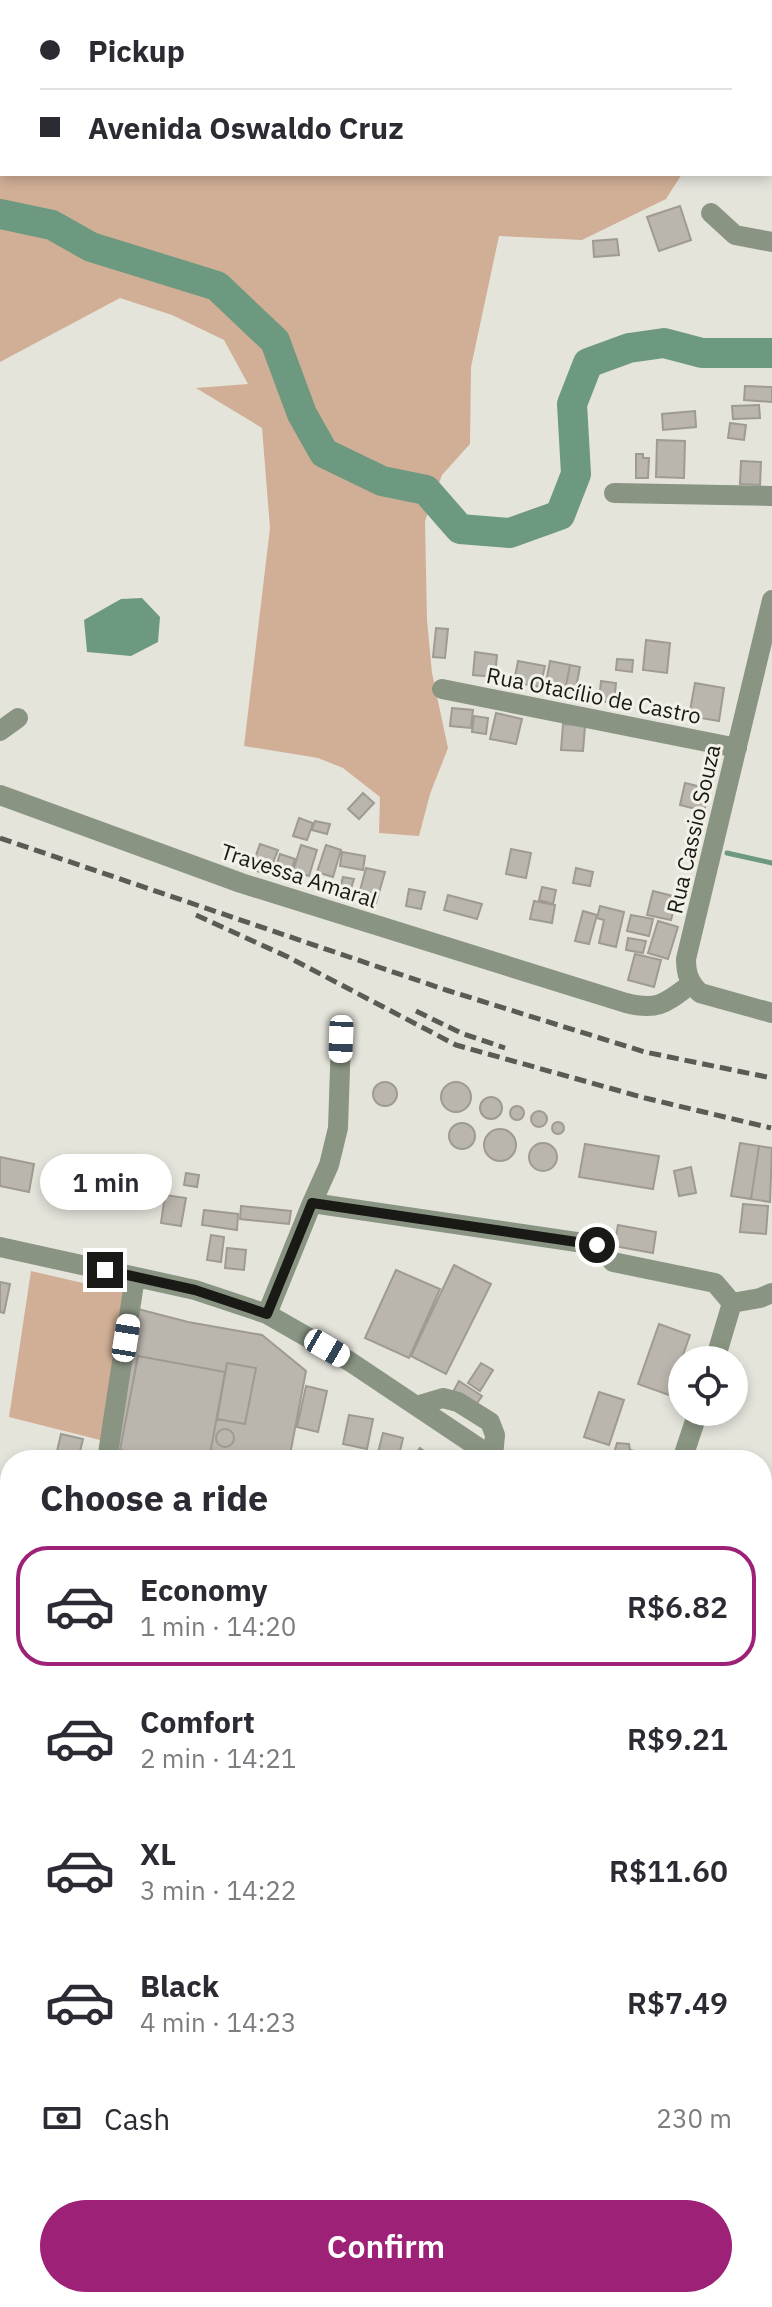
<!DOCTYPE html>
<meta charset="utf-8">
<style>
:root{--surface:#fff;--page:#f7f7f7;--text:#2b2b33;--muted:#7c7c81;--line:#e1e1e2;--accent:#9d2177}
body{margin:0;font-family:"IBM Plex Sans",sans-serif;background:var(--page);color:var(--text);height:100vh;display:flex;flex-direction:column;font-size:30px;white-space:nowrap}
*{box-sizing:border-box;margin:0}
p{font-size:26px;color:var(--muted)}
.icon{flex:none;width:44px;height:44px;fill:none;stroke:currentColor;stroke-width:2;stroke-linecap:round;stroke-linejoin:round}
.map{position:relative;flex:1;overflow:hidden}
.details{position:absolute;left:0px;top:1450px;width:772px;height:858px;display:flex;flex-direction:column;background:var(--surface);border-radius:32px 32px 0 0;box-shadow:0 4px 12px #0003}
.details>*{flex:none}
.banner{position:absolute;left:0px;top:0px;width:772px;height:176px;box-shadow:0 4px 12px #0003;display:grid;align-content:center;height:176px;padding:0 40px;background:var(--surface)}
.controls{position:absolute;left:668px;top:1346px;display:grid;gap:16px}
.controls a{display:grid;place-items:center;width:80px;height:80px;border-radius:50%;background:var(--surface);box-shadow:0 4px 12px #0003;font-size:40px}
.end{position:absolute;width:36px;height:36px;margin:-18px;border:10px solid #191915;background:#fff;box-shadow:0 0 0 4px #fff}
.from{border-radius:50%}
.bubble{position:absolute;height:56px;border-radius:28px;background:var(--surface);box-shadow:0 4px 12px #0003;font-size:26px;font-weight:600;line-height:56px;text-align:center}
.car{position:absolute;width:24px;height:48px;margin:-24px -12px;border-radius:10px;box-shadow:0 0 6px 2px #0007;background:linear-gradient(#fff 24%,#345 0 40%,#fff 0 76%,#345 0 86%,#fff 0)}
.banner b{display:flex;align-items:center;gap:28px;height:76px;font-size:30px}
.banner b+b{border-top:2px solid var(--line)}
.banner i{width:20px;height:20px;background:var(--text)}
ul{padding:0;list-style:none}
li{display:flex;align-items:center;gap:24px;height:120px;margin:0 16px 12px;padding:0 24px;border:4px solid transparent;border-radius:32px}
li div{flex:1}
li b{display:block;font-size:30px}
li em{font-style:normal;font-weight:600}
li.on{border-color:var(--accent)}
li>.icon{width:72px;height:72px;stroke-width:1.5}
h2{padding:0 40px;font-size:36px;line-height:96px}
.pay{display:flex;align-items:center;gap:20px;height:88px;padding:0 40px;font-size:30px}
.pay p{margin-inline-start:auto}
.cta{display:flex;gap:16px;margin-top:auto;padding:16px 40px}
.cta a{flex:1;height:92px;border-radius:48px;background:var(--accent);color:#fff;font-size:32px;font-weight:600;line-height:92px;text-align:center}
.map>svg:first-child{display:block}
.green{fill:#d1af96}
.water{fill:#6c997f}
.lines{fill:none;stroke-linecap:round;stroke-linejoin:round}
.stream{stroke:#6c997f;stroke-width:5}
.river{stroke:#6c997f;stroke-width:30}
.building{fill:#bab5ad;stroke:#9f9a92;stroke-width:2}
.minor{stroke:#899482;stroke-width:20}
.highway{stroke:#283c19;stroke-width:24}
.rail{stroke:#5b5b55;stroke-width:5;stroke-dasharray:12 6;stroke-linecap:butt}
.route{stroke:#191915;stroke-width:10}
.labels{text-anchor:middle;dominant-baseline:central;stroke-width:6;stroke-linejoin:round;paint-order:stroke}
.street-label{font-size:22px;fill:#191915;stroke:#f1f1e8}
</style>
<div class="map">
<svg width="772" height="2307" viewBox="0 0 772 2307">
<rect width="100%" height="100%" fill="#e4e4db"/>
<path class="green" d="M0 0H557L2 2V174H682L666 199 582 240 499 236 471 367 470 444 442 475 425 521 427 620 432 673 448 748 430 794 419 836 379 833 380 797 343 768 318 758 244 746 270 528 262 428 196 388 248 384 224 340 172 315 120 298 0 362Z
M31 1271 126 1293 104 1441 9 1417Z
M0 2167 10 2171V2298H571V2307H0Z"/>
<path class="water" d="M142 598 160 617 158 642 131 656 87 652 84 620 121 599Z"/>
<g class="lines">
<path class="stream" d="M727 853 772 863
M1 1737 10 1693
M762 1973 772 1969
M367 2307 374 2298"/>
<path class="river" d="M0 214 52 225 91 247 217 286 275 341 302 414 324 453 382 481 426 490 460 529 510 533 560 515 576 474 572 404 588 363 629 348 664 343 702 353H772"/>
</g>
<path class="building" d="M680 206 691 240 659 251 647 217Z
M617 239 619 255 594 257 593 241Z
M745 386 772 387V402L744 400Z
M759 405 760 418 733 419 732 406Z
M695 411 696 427 663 430 662 414Z
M730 423 746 425 744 440 728 438Z
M657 440 685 441 684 478 656 477Z
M636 454H643V458H649L648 478H636Z
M741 461 761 462 760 485 740 484Z
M436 628 448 629 445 658 433 657Z
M646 640 670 643 667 673 643 670Z
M475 652 497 655 495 677 473 675Z
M617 659 633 660 632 672 616 670Z
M518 661 545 666 540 687 514 682Z
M550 661 570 665 565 691 545 688Z
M570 665 580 667 575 693 565 691Z
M601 681 616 683 614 703 599 701Z
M695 683 724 688 719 721 689 716Z
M452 708 473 710 471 728 450 726Z
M496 713 522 719 516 744 490 739Z
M474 716 488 718 486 734 472 732Z
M563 724 585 726 583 751 561 750Z
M685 783 710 789 704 811 680 805Z
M363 793 374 803 359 819 348 809Z
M299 818 313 823 307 840 293 836Z
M315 821 330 824 327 834 312 830Z
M260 844 278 850 268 875 251 869Z
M301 845 317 850 309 876 293 871Z
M326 845 341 850 333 877 317 872Z
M511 849 531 853 526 878 506 874Z
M342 852 365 856 363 870 340 866Z
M280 854 295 859 288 881 273 876Z
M366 868 385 872 376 903 358 898Z
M576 868 593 872 590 886 573 883Z
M343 877 354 879 349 895 339 893Z
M542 887 556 890 553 904 539 900Z
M409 889 425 892 421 909 406 906Z
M653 891 677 897 671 920 647 915Z
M448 895 482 904 477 919 444 910Z
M534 901 555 905 552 923 530 919Z
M600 906 624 912 616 947 599 943 604 920 597 918Z
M583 911 597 915 589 944 575 941Z
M631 915 653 919 649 936 627 931Z
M658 921 678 927 668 959 648 953Z
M628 938 646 941 643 953 626 950Z
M635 954 661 960 654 987 628 980Z
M441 1097a15 15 0 1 1 30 0a15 15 0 1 1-30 0Z
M373 1094a12 12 0 1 1 24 0a12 12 0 1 1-24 0Z
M480 1108a11 11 0 1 1 22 0a11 11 0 1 1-22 0Z
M510 1113a7 7 0 1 1 14 0a7 7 0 1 1-14 0Z
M531 1119a8 8 0 1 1 16 0a8 8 0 1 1-16 0Z
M552 1128a6 6 0 1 1 12 0a6 6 0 1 1-12 0Z
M449 1136a13 13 0 1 1 26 0a13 13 0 1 1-26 0Z
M484 1145a16 16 0 1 1 32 0a16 16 0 1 1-32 0Z
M529 1157a14 14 0 1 1 28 0a14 14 0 1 1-28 0Z
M740 1143 759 1146 751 1199 731 1196Z
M585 1144 659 1156 653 1189 579 1177Z
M759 1146 772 1148 770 1202 751 1199Z
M0 1157 34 1164 29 1192 0 1186Z
M691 1167 696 1193 679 1196 674 1171Z
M186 1173 199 1175 197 1187 184 1185Z
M165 1195 186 1198 181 1226 161 1223Z
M743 1204 768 1206 766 1234 740 1232Z
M241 1206 291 1211 289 1224 240 1219Z
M204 1210 238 1214 237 1230 202 1225Z
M618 1225 656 1232 653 1253 614 1246Z
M211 1235 224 1237 221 1262 207 1260Z
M227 1248 246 1250 244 1270 225 1268Z
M454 1265 491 1284 446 1374 411 1356Z
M396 1270 440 1289 409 1358 365 1338Z
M0 1282 10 1284 4 1313 0 1312Z
M134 1308 188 1322 262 1335 306 1371 289 1460H111Z
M659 1324 690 1335 669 1395 638 1384Z
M138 1356 225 1372 209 1460H174L120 1450Z
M227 1363 256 1368 245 1424 217 1419Z
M481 1363 493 1370 480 1391 468 1383Z
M459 1381 482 1396 475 1406 453 1392Z
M306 1386 327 1391 318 1432 297 1427Z
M599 1392 624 1400 609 1445 584 1437Z
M349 1415 373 1419 367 1449 343 1444Z
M216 1438a9 9 0 1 1 18 0a9 9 0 1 1-18 0Z
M383 1433 403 1438 398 1460H376Z
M61 1434 83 1439 78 1460H55Z
M617 1443 629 1444 630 1450 639 1452 643 1460H612Z
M420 1448 431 1456 428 1460H411Z
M120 1450 174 1460H119Z
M0 1539 10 1540V1556L0 1555Z
M762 1544 772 1551V1556L762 1572Z
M772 1562V1598L769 1603 762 1599V1579Z
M767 1679 772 1682V1696L762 1711V1687Z
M772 1696V1721L764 1733 762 1711Z
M0 1844 10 1845V1879H6L5 1885 0 1884Z
M772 1996V2022H769L762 1999Z
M10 2022V2053L0 2048V2040Z
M0 2085 10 2090V2096L0 2114Z
M763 2195 771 2219 762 2222V2195Z
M772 2252V2285L762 2288V2255Z
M772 2288V2307H736L734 2301 762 2298V2291Z
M669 2298H676L678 2307H652L651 2302Z
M678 2298H701L703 2307H681Z
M703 2298H721L724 2307H705Z"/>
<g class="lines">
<path class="minor" d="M711 213 735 235 772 242
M614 493 772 496
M772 600 686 959C686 974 689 982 700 993L772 1013
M442 689 737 748
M0 731 18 718
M0 795 241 883 626 1003C658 1011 666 1003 691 984
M312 1203 329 1165 338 1128 341 1039
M0 1247 195 1290 267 1314 349 1361 497 1460
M732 1303 760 1298 772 1293
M267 1314 312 1203 597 1245 613 1262 715 1283 732 1303
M715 1360 732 1303
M416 1406 443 1398 458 1402 490 1422 495 1435 493 1457
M107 1460 135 1277
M682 1460 698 1412
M762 1646 771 1629
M762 2076 772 2104
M8 2164 10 2159
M762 2238 772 2235
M586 2307 584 2300 588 2298"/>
<path class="highway" d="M0 1773 10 1775
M0 1799 10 1801
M762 1827 772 1825
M762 1845 772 1843
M762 1868 772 1865
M762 1900 772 1898"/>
<path class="rail" d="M0 838 446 990 645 1052 772 1078
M196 915 288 957 456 1045 645 1098 771 1128
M416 1011 461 1033 505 1048"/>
</g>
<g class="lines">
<path class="route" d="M105 1270 195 1290 267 1314 312 1203 597 1245"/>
</g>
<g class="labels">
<g class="street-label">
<text transform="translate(594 695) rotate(11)">Rua Otacílio de Castro</text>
<text transform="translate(693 829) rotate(-77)">Rua Cassio Souza</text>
<text transform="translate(299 875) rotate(18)">Travessa Amaral</text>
</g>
</g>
</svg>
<div class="controls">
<a><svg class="icon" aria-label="locate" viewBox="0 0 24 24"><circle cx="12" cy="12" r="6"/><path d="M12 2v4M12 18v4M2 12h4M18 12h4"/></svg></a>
</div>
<i class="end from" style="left:597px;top:1245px"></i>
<i class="end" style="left:105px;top:1270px"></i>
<div class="bubble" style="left:40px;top:1154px;width:132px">1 min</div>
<i class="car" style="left:341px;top:1039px;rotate:182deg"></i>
<i class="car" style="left:126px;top:1338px;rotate:9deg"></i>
<i class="car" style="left:327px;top:1348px;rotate:120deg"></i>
<div class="banner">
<b><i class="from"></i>Pickup</b>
<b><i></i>Avenida Oswaldo Cruz</b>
</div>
<section class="details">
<h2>Choose a ride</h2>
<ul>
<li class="on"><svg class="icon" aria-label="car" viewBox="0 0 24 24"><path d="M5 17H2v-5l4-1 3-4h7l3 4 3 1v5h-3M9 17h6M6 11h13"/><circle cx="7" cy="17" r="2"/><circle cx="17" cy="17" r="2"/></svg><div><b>Economy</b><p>1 min · 14:20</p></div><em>R$6.82</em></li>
<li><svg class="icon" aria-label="car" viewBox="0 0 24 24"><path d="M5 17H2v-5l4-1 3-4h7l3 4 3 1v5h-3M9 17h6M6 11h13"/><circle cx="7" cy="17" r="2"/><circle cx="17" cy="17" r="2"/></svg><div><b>Comfort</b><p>2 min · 14:21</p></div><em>R$9.21</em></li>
<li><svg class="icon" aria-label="car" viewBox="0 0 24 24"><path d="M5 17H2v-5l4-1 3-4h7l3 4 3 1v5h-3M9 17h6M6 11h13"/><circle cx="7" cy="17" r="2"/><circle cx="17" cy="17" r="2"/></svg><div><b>XL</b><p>3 min · 14:22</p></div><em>R$11.60</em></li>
<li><svg class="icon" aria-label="car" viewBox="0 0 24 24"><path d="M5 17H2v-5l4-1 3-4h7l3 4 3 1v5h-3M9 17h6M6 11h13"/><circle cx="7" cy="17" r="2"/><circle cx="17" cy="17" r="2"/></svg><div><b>Black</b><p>4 min · 14:23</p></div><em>R$7.49</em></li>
</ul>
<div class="pay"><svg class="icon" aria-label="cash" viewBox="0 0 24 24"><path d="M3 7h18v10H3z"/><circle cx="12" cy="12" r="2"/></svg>Cash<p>230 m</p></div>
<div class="cta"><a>Confirm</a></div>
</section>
</div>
